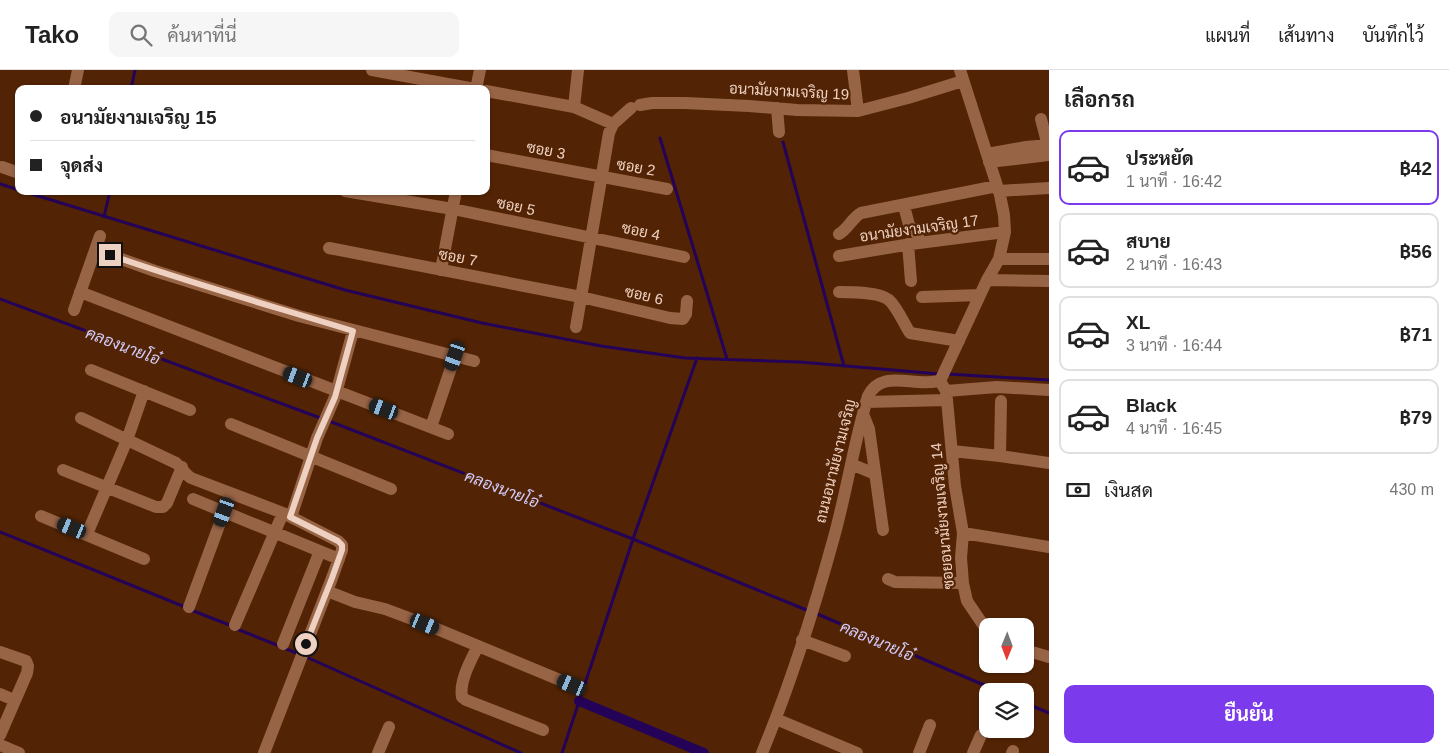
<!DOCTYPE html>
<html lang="th">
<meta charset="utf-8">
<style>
:root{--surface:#fff;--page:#f6f6f6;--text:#222;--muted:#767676;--line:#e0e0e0;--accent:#7c3aed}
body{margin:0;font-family:Helvetica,Sarabun,sans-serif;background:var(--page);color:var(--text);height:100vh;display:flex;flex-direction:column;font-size:19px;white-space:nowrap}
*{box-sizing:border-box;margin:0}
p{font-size:16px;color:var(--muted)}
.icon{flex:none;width:28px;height:28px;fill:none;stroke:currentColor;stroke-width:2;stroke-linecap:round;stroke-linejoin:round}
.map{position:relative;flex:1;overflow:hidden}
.sheet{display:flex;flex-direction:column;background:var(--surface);width:400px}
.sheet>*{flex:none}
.hud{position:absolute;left:15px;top:15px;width:475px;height:110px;border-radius:10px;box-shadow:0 1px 4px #0004;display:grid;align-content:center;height:110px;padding:0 15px;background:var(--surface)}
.needle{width:32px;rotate:181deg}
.fabs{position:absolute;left:979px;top:548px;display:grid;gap:10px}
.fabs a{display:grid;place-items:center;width:55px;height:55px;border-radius:10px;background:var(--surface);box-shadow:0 1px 4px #0004;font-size:25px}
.end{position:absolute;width:22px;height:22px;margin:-11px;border:6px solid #efd1c1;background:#111;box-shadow:0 0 0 2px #111}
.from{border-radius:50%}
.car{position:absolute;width:15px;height:30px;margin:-15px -8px;border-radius:6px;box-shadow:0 0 4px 1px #0007;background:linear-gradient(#222 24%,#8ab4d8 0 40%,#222 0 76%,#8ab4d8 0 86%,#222 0)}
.hud b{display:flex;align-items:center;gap:18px;height:48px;font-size:19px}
.hud b+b{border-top:1px solid var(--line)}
.hud i{width:12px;height:12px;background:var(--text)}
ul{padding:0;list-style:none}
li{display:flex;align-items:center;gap:15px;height:75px;margin:0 10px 8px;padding:0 5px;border:2px solid var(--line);border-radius:10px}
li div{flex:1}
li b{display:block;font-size:19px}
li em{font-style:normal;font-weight:700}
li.current{border-color:var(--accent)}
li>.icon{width:45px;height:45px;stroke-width:1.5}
h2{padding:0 15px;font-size:22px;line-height:60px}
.pay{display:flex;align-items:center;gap:12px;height:55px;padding:0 15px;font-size:19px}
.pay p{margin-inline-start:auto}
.action{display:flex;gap:10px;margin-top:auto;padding:10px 15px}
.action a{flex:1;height:58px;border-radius:10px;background:var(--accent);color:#fff;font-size:20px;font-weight:700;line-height:58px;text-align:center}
header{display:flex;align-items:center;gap:30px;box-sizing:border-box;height:70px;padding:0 25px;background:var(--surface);border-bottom:1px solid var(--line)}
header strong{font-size:24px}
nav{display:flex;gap:28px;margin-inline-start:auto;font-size:18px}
.search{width:350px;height:45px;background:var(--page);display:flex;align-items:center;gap:12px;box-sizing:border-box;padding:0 18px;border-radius:10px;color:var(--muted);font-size:19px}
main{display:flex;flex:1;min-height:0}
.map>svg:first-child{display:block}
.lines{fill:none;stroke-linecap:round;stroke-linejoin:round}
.stream{stroke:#240258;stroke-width:3}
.canal{stroke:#240258;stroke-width:10}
.minor{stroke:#986446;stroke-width:12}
.route{stroke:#efd1c1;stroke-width:6}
.labels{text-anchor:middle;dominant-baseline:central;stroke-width:4.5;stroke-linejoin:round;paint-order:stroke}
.street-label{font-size:15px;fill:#efd1c1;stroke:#522405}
.water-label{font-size:16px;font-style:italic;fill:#d2cdfc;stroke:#522405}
</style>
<header>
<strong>Tako</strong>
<div class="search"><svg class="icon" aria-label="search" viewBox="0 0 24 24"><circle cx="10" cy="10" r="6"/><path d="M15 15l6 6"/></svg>ค้นหาที่นี่</div>
<nav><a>แผนที่</a><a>เส้นทาง</a><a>บันทึกไว้</a></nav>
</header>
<main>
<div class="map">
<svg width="1049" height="683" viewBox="0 0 1049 683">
<rect width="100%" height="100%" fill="#522405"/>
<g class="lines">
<path class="stream" d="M131 19 135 0
M660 68 727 289
M783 72 844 296
M0 114 19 120
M22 121 345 220 482 253 601 276 685 288 800 292 939 304
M104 147 110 121
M0 229 323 349
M947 304 1049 310
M329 351 633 469 809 541
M0 462 185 537
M191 540 232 556
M815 543 998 621
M237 559 299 584
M304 586 521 683
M1025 633 1049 643
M562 683 633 469 697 288"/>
<path class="canal" d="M579 631 704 683"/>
<path class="minor" d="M372 0 475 19
M853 0 858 41
M74 19 78 0
M476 19 480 0
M486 21 574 37 613 54
M640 35 652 33H685L749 36 797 40 858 41 908 28 963 11
M574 37 578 0
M777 38 779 62
M1041 49 1048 76
M987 84 1026 77 1049 75
M486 85 667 119
M989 92 1049 85
M2 97 19 103
M345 121 453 139 684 187
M999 121 1049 118
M904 136 909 155 918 165
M839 164C848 159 852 148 861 143L997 116
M908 174 911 211
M329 178 581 227 670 248 683 249 686 244 687 231
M96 180 155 201 299 246 474 291
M839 186 911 174 1005 162
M999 189H1049
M441 200 456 121
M987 210 1049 211
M80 222 448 364
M839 222C852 222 879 222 889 230 897 237 904 254 910 263L959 271
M922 227 980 225
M74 240 100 166
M576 257 609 63 613 54 631 38
M91 300 190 340
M940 311 946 321 947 330 955 416 963 463 961 488 963 513 967 531 988 562
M946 321 997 317 1049 320
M866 332 947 330
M863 344 869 359 883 460
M81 348 176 393C182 398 185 404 191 408L283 443 338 471 342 475V480L332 508 264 683
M231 354 391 419
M431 357 455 286
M952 381 1000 386 1049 393
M1000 386 1001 331
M851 394 875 404
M63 400 156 437H163L167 433 182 397
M193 429 339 489
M41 446 144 489
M291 447 317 368 335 327 353 261
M963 463 1049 477
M87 464 127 370 144 321
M888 509 895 512 963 513
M327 521 355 532 385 539 425 554 572 615
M189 537 224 442
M235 555 283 443
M802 570 845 586
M283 574 320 481
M478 576C471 590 459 611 462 627L466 630 543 660
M1025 580 1049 587
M0 582 26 591 28 596 27 603 0 665
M0 624 14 630
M776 649 857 683
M0 675 19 683
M378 683 389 657
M762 683C791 613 814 540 834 467 847 420 854 372 868 326 879 305 899 311 919 312 926 313 933 312 940 311L987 210 999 189 1005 162 1004 145 1000 125 960 0
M919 683 930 655
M973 683 981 665
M1012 683 1013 681"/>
</g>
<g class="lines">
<path class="route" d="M110 185C190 213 272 236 353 261L335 327 317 368 290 447 338 471 342 475V480L332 508 306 574"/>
</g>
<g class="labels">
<g class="street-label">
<text transform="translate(789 21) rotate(3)">อนามัยงามเจริญ 19</text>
<text transform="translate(546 80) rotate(11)">ซอย 3</text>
<text transform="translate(636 97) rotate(10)">ซอย 2</text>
<text transform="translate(516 136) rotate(12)">ซอย 5</text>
<text transform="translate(919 158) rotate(-8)">อนามัยงามเจริญ 17</text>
<text transform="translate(641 161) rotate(12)">ซอย 4</text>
<text transform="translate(458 187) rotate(11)">ซอย 7</text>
<text transform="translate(644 225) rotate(13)">ซอย 6</text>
<text transform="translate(835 391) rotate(-76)">ถนนอนามัยงามเจริญ</text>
<text transform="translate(942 446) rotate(-95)">ซอยอนามัยงามเจริญ 14</text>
</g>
<g class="water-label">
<text transform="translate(123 276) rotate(21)">คลองนายโอ๋</text>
<text transform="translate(502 419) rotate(21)">คลองนายโอ๋</text>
<text transform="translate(877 571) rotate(23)">คลองนายโอ๋</text>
</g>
</g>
</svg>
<div class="fabs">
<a><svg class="needle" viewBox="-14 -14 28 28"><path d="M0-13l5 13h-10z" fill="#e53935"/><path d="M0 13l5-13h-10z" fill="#767676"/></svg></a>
<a><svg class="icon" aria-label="layers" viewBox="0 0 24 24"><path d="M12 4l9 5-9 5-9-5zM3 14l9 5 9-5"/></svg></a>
</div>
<i class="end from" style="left:306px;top:574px"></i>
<i class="end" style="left:110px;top:185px"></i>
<i class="car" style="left:455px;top:286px;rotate:199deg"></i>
<i class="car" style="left:298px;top:307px;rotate:291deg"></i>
<i class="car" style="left:384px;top:339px;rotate:291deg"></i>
<i class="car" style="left:224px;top:442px;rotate:200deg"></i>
<i class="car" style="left:72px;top:458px;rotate:292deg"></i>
<i class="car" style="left:425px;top:554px;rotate:112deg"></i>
<i class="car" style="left:572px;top:615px;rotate:293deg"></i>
<div class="hud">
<b><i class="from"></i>อนามัยงามเจริญ 15</b>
<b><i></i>จุดส่ง</b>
</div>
</div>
<section class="sheet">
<h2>เลือกรถ</h2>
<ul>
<li class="current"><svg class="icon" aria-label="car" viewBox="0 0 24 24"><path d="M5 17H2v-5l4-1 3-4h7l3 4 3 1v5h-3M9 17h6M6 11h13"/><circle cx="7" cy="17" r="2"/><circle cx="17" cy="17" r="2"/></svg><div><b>ประหยัด</b><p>1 นาที · 16:42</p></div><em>฿42</em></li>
<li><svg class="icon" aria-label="car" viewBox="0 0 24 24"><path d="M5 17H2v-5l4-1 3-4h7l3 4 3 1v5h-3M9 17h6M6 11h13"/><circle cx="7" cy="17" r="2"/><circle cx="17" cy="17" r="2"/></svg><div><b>สบาย</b><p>2 นาที · 16:43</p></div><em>฿56</em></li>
<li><svg class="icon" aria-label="car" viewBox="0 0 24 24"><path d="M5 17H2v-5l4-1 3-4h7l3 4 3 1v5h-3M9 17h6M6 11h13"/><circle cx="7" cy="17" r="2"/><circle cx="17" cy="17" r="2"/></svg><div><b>XL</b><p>3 นาที · 16:44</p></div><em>฿71</em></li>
<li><svg class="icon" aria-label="car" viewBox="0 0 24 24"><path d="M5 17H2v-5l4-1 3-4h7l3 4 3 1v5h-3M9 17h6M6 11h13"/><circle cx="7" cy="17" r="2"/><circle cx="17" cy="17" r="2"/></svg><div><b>Black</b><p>4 นาที · 16:45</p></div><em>฿79</em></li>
</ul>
<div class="pay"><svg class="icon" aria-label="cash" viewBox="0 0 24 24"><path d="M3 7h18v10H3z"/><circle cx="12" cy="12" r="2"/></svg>เงินสด<p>430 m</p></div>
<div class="action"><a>ยืนยัน</a></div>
</section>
</main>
